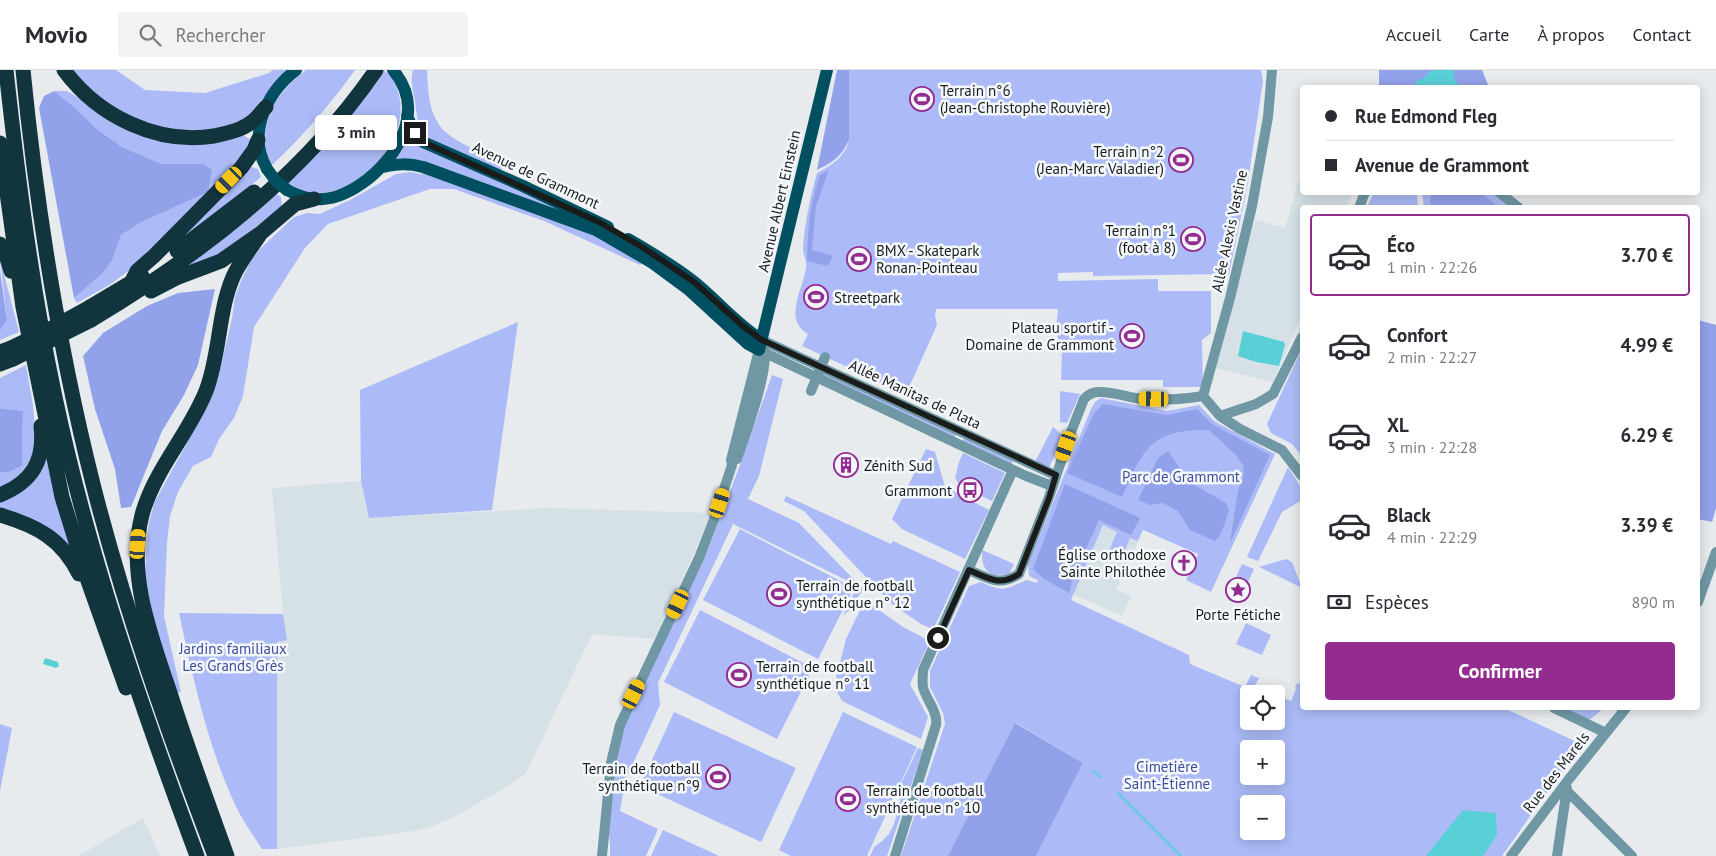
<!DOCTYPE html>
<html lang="fr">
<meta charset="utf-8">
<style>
:root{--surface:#fff;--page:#f2f2f3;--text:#2b2b33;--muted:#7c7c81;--line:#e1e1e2;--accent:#942c90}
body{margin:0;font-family:"PT Sans",sans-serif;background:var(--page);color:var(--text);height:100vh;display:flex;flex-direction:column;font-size:19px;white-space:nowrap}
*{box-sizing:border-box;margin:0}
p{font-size:16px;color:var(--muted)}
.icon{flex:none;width:28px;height:28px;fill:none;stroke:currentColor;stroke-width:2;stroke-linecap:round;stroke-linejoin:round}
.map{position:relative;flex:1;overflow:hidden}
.side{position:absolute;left:1300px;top:135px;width:400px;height:505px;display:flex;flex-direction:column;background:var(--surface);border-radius:5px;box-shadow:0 2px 12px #0003}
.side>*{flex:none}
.hud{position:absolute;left:1300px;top:15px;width:400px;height:110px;border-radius:5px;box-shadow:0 2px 12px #0003;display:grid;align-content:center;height:110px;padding:0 25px;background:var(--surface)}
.tools{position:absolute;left:1240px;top:615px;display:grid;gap:10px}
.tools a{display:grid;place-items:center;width:45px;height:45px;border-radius:5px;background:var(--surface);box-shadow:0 2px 12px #0003;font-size:25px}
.end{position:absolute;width:22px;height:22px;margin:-11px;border:6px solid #1a1c1c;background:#fff;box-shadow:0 0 0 2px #fff}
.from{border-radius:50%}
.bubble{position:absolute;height:35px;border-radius:5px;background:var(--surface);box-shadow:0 2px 12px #0003;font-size:16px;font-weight:700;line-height:35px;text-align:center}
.car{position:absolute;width:15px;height:30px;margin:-15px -8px;border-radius:6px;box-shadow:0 0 4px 1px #0007;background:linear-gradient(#f5c518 24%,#345 0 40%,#f5c518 0 76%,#345 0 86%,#f5c518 0)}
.hud b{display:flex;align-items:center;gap:18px;height:48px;font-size:19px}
.hud b+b{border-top:1px solid var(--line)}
.hud i{width:12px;height:12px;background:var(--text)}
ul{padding:9px 0 0;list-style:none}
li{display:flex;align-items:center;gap:15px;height:82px;margin:0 10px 8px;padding:0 15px;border:2px solid transparent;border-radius:5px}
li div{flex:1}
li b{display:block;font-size:19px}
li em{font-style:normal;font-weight:700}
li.selected{border-color:var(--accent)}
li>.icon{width:45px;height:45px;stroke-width:1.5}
.pay{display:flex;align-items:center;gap:12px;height:55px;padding:0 25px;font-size:19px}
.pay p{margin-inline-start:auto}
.cta{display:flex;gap:10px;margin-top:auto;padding:10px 25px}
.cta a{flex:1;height:58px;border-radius:5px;background:var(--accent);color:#fff;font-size:20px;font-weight:700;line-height:58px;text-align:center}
header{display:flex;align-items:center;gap:30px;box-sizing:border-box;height:70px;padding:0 25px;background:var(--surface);border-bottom:1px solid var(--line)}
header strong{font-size:24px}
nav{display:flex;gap:28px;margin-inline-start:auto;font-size:18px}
.search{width:350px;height:45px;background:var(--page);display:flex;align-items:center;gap:12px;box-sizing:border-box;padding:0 18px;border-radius:5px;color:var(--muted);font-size:19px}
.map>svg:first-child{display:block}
.built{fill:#d5e0e7}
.green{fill:#acbbf7;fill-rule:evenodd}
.forest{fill:#92a2ea}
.water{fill:#59d0d6}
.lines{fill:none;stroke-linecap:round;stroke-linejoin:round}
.stream{stroke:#59d0d6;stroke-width:2}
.minor{stroke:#6f98a4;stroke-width:10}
.major{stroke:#005061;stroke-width:12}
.highway{stroke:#12343d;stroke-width:15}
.major-bridge{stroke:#005061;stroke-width:12}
.highway-bridge{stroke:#12343d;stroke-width:15}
.route{stroke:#1a1c1c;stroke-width:6}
.labels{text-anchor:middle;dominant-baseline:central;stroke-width:5;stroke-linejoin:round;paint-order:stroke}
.poi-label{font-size:15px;fill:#1a1c1c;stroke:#f4f8fb;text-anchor:start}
.street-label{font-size:15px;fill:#1a1c1c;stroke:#f4f8fb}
.park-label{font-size:15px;fill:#404ca0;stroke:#f4f8fb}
</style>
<header>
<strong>Movio</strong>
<div class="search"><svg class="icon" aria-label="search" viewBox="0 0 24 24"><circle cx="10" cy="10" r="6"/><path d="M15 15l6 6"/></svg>Rechercher</div>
<nav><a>Accueil</a><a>Carte</a><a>À propos</a><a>Contact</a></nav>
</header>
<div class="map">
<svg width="1716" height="786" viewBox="0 0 1716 786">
<rect width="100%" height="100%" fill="#e7ebee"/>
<path class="built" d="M1298 112 1302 113V122H1343L1352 125 1347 137 1302 138V243L1273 312 1216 298 1236 215 1255 150 1285 158Z
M361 411 370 448 549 438 712 443 655 569 592 564 526 703 508 716 454 747 433 756 415 761 277 779V571L287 570 283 544 272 418Z
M1103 455 1138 471 1116 520 1131 526 1122 546 1073 524Z
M143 748 160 786H80V785Z"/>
<path class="green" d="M72 0H116L145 20 205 23 269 3 273 0H286L250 48 233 56 202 62 154 57 123 45 83 14Z
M306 0H355C330 35 302 67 271 96 255 57 274 24 306 0Z
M383 0C391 4 397 15 399 25 410 69 363 122 319 123 307 124 297 118 286 113Z
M413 0H427C428 18 428 37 438 53 448 71 485 83 503 93L501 101 432 70C416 59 418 49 415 32 413 21 410 11 413 0Z
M849 0H1261L1263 11 1247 118 1229 204 1093 206V202L1058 203V211L1158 209V221H1211V263L1202 270 1203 317H1163V310H1061L1062 281 1056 261 1058 239H936L935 245 937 255 906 324 802 276 808 264C782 249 804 218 806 197 807 191 803 185 803 178 805 152 810 128 817 103 832 95 845 87 849 70Z
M54 21H67L134 60 243 65 251 70 248 78 240 90 135 196 111 214 77 233 74 228 102 204 112 191 121 165 142 152 208 122 202 94H162L122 77 97 59 71 34Z
M411 63 599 155 394 90 401 82Z
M248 96 258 99 261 107 208 151 166 182Z
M410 102 427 105 493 128 580 160 610 172 642 192 640 195 544 151 454 119H430L328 154 305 178 254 257 243 326 234 348 219 369 211 387 193 396 178 422 170 446 167 473 164 546 181 622 177 623 152 545 145 504 148 457 154 433 204 342 218 309 232 248 235 227 241 211 250 192 259 180 294 147 307 143 320 144 350 130 396 104Z
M1374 122 1417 123 1418 137H1367Z
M1422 123H1499L1518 137H1424Z
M277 124 281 127 282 137 210 193 168 208 252 146Z
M0 189 19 262 0 270V261L7 250Z
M518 252 492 440 369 448 361 411 360 320Z
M1302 279V386L1292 374 1271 363 1267 354Z
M26 295 33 335 36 373 31 394 23 404 0 420V402H9L22 396 23 341 0 338V308Z
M822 300 957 363 954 368 820 306Z
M772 305 783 309 759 406 748 429 799 453 863 519 850 540 843 545 857 517 854 514 733 454 658 613 660 635 625 711 620 741 658 759 646 786H610V773L608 757 615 694 626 649 710 474 740 395Z
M1060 321 1080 324 1067 353 1060 352Z
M1101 328 1167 341 1199 335 1214 351 1275 384 1211 522 1186 510 1198 484 1143 460 1138 471 1130 468 1121 491 1107 486 1117 462 1103 455 1071 530 1189 585 1190 594 1245 617 1251 605 1259 608 1255 615 1274 624H1249V651H1276V625L1291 631 1296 619 1295 618 1297 613 1299 614 1302 606V638H1504L1581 674 1502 786H1036L1083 693 1016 653 948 786H901L945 654 943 643 930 617V601L969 516 981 512C1005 523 1004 519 1027 510L1037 513 1038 510 1029 506 1028 494 1091 339 1095 332ZM1249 679H1276V706H1249ZM1249 734H1276V761H1249Z
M1053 357 1063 366 1049 398 1035 392Z
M965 366 1014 389 1011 395 962 372Z
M926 379 935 382 945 417 989 440 965 489 902 459 892 449Z
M963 383 1005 403 992 431 960 416 955 408 959 392Z
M47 384 71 480 0 441V429Z
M1288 397 1302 419V430L1282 442 1258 491 1247 487Z
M786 426 891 474 893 471 960 502 934 558 932 559 921 554 893 535 861 502 804 441 784 431Z
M740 459 854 518 818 589 703 530Z
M982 480 1014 494 1009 504C988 508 981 500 982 480Z
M1286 489 1292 492 1302 518 1259 497Z
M1242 494 1254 499 1239 531C1234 532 1229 532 1227 527Z
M865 530 903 557 930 571 910 614 928 647 921 669 842 631 834 616 846 569Z
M700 540 813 598 777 669 664 612Z
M179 543 283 544 287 570 277 572V779H262C252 763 240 747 233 730 207 673 192 604 179 543Z
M1246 553 1271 565 1262 585 1236 574Z
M1559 638H1604L1588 651Z
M674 642 796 698 761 772 640 716Z
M843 642 917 677 867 786H791L779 780Z
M0 654 12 658 0 721Z
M918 678 923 680 887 786H870L874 777 881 772 889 764 894 754 900 732 899 718Z
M663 760 719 786H651Z"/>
<path class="forest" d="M837 0H849V70C841 87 833 92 817 100Z
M1379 0H1482L1489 17H1379Z
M54 21 71 34 97 59 122 77 162 94H203L212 100 208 122 142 152 121 165 112 191 102 204 74 228 39 38 44 26Z
M829 100 816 136 812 180 833 186 828 196 807 191C808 159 809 136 820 105Z
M1431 123H1481L1499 137H1433L1430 133Z
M0 201 7 250 0 261Z
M215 219 198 295 184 325 162 361 131 437 121 438 115 399 95 339 83 286 103 263 147 236 178 223Z
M1698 250 1716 255V438L1712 452 1698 449Z
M1103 334 1167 345 1197 339 1212 354 1270 385 1230 473 1238 420 1244 405 1243 395 1235 384 1209 360C1150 360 1145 377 1122 427L1067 403 1094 343Z
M0 338 23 341 22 396 9 402H0Z
M1168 381 1182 401 1196 416 1226 433 1229 440 1224 456 1220 465 1215 471 1190 460 1178 441 1163 433 1150 435 1138 430 1158 388Z
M1065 414 1140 448 1131 465 1099 450 1073 508 1069 523 1044 509 1033 499Z
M1015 653 1083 693 1036 786H948Z"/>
<path class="water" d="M1432 0H1453L1455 11 1463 17H1414L1417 11 1424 8Z
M1243 261 1284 272 1285 275 1279 296 1256 292 1238 286Z
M45 588 58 592 59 596 56 598 43 594Z
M1463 740 1496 743 1497 765 1483 786H1426Z"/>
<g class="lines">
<path class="stream" d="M1093 701 1101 707
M1118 723 1181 786"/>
<path class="minor" d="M1499 122 1519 138
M1359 138 1365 122
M762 270 1055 405
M811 321 825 287
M1203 326 1230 228 1252 136 1268 47 1272 0
M1203 326 1220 346 1240 359 1282 380 1302 406
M1220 346 1256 334 1273 324 1302 267
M737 389C745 366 770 298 764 278
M969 500C988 508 999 517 1019 504L1049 427 1071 362 1084 329C1088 325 1092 322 1098 322 1112 321 1126 327 1141 329 1161 331 1183 329 1203 326
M1698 532 1716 482
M1554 638 1606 663
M1567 721 1632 786
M602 786 611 693 620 655 699 488 713 452 732 395 731 390 759 280 1026 406 1052 416
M895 786 936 655C938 641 926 630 923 617 922 612 923 605 923 600L1013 400
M1511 786 1569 709 1626 638
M1557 786 1567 718"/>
<path class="major" d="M407 46 415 63 423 72 523 116 608 157
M382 97C397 94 408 93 423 97L596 160 651 192 689 220 748 274 759 280 827 0
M267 99C247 64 266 23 296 0
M287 120C298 126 311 130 323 129 340 128 355 119 368 109 401 82 425 38 393 0
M628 169C650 182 673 195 693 211 717 230 736 254 762 270"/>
<path class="highway" d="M6 0C18 110 32 219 55 327 88 484 141 636 197 786
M23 0C37 141 59 280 94 418 126 543 169 665 215 786
M64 0C98 46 157 75 214 66 228 63 242 60 253 51 258 47 262 41 266 37
M0 73 23 237 62 427 88 511 126 618
M0 174 7 188 11 201
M177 181 254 122
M132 211 137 201 154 186 241 98 254 80 258 70
M151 221 176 208 221 191 261 163 295 134 314 129
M90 237 142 206
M91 250C200 185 304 105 376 0
M0 282 11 278
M0 294 13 289
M0 425C32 412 45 391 41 356
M0 445C37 456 62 469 79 504
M227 786C208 734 189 682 172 629 153 571 126 507 142 445 154 400 189 364 206 321 220 285 218 242 233 207 240 191 252 177 261 163"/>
<path class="major-bridge" d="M267 99 276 111 287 120"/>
<path class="highway-bridge" d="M11 278 50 259 90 237
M13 289 91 250"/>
</g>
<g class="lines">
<path class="route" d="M415 63 423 72 599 152 642 177 694 212 744 257 762 270 1056 405 1049 428 1019 504C1000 517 988 508 969 500L938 568"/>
</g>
<defs>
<symbol id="stadium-ring" viewBox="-11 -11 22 22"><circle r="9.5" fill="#f4f8fb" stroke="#942c90" stroke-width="1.5"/><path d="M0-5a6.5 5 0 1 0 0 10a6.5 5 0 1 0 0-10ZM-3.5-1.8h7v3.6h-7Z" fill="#942c90"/></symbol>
<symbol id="building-ring" viewBox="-11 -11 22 22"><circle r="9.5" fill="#f4f8fb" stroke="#942c90" stroke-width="1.5"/><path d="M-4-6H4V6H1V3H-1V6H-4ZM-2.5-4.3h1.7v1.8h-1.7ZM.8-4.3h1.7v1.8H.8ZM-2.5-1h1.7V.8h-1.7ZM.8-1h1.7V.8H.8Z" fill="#942c90"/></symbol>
<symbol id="bus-ring" viewBox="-11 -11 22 22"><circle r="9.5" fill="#f4f8fb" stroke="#942c90" stroke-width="1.5"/><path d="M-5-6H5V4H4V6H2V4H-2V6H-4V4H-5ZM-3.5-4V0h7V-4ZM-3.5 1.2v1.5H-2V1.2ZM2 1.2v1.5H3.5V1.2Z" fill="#942c90"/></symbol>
<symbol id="church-ring" viewBox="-11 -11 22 22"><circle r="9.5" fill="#f4f8fb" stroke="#942c90" stroke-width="1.5"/><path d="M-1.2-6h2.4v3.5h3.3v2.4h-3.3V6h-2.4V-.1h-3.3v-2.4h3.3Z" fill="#942c90"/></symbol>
<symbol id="sight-ring" viewBox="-11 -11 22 22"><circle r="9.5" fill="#f4f8fb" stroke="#942c90" stroke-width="1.5"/><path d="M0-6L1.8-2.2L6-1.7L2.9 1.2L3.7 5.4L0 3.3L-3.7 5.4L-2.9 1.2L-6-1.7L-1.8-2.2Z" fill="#942c90"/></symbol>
</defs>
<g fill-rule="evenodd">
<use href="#stadium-ring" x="908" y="15" width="28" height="28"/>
<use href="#stadium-ring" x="1167" y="76" width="28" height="28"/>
<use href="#stadium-ring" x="1179" y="155" width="28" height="28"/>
<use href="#stadium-ring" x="845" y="175" width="28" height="28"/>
<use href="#stadium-ring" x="802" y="213" width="28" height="28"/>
<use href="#stadium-ring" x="1118" y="252" width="28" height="28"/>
<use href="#building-ring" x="832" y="381" width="28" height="28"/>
<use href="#bus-ring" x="956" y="406" width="28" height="28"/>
<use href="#church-ring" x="1170" y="479" width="28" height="28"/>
<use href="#sight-ring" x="1224" y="506" width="28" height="28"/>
<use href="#stadium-ring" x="765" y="510" width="28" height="28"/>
<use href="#stadium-ring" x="725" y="591" width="28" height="28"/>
<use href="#stadium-ring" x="704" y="693" width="28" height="28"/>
<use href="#stadium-ring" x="834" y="715" width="28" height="28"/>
</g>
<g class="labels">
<g class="poi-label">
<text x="940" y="20">Terrain n°6<tspan x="940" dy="17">(Jean-Christophe Rouvière)</tspan></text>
<text x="1164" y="81" text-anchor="end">Terrain n°2<tspan x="1164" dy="17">(Jean-Marc Valadier)</tspan></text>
<text x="1176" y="160" text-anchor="end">Terrain n°1<tspan x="1176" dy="17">(foot à 8)</tspan></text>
<text x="876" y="180">BMX - Skatepark<tspan x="876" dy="17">Ronan-Pointeau</tspan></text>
<text x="834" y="227">Streetpark</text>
<text x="1114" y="257" text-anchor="end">Plateau sportif -<tspan x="1114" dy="17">Domaine de Grammont</tspan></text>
<text x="864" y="395">Zénith Sud</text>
<text x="952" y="420" text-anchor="end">Grammont</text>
<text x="1166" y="484" text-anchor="end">Église orthodoxe<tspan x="1166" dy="17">Sainte Philothée</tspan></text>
<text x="796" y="515">Terrain de football<tspan x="796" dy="17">synthétique n° 12</tspan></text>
<text x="1238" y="544" text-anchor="middle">Porte Fétiche</text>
<text x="756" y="596">Terrain de football<tspan x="756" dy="17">synthétique n° 11</tspan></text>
<text x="700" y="698" text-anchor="end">Terrain de football<tspan x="700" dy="17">synthétique n°9</tspan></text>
<text x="866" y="720">Terrain de football<tspan x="866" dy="17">synthétique n° 10</tspan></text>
</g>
<g class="street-label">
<text transform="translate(536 105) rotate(25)">Avenue de Grammont</text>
<text transform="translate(779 131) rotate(-77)">Avenue Albert Einstein</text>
<text transform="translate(1229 161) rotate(-78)">Allée Alexis Vastine</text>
<text transform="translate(915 324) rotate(25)">Allée Manitas de Plata</text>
<text transform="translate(1556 702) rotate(-52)">Rue des Marels</text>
</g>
<g class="park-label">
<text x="1181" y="406">Parc de Grammont</text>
<text x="233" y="578">Jardins familiaux<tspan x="233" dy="17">Les Grands Grès</tspan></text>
<text x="1167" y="696">Cimetière<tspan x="1167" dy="17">Saint-Étienne</tspan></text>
</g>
</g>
</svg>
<div class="tools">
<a><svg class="icon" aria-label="locate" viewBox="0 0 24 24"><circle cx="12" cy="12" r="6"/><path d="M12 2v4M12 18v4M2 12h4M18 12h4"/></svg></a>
<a>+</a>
<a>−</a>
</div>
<i class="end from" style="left:938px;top:568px"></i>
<i class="end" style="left:415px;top:63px"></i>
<div class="bubble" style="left:315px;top:45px;width:82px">3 min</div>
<i class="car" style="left:229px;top:110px;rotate:224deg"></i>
<i class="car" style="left:1154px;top:329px;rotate:271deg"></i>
<i class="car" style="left:1066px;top:376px;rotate:199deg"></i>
<i class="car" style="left:720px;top:433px;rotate:18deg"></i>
<i class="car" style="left:138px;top:474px;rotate:4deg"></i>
<i class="car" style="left:678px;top:534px;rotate:205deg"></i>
<i class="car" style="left:634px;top:624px;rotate:26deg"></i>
<div class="hud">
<b><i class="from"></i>Rue Edmond Fleg</b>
<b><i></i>Avenue de Grammont</b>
</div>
<section class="side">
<ul>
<li class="selected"><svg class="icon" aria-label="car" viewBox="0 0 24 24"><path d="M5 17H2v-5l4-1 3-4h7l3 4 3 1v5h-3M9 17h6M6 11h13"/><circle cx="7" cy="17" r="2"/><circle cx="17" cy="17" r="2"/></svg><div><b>Éco</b><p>1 min · 22:26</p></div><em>3.70 €</em></li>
<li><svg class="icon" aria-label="car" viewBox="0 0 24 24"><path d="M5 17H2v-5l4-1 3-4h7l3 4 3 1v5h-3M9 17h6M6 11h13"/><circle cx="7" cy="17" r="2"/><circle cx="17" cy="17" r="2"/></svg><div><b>Confort</b><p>2 min · 22:27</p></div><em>4.99 €</em></li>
<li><svg class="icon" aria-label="car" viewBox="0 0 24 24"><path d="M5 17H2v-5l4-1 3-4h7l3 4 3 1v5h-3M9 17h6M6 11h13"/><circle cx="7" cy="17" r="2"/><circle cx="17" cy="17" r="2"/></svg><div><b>XL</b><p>3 min · 22:28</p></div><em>6.29 €</em></li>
<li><svg class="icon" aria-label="car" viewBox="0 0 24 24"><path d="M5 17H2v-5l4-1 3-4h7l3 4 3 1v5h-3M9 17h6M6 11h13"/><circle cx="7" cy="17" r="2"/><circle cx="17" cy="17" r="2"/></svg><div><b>Black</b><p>4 min · 22:29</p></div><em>3.39 €</em></li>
</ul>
<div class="pay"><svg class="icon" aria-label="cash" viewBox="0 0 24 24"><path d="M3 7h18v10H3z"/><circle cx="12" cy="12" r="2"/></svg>Espèces<p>890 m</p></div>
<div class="cta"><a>Confirmer</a></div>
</section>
</div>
